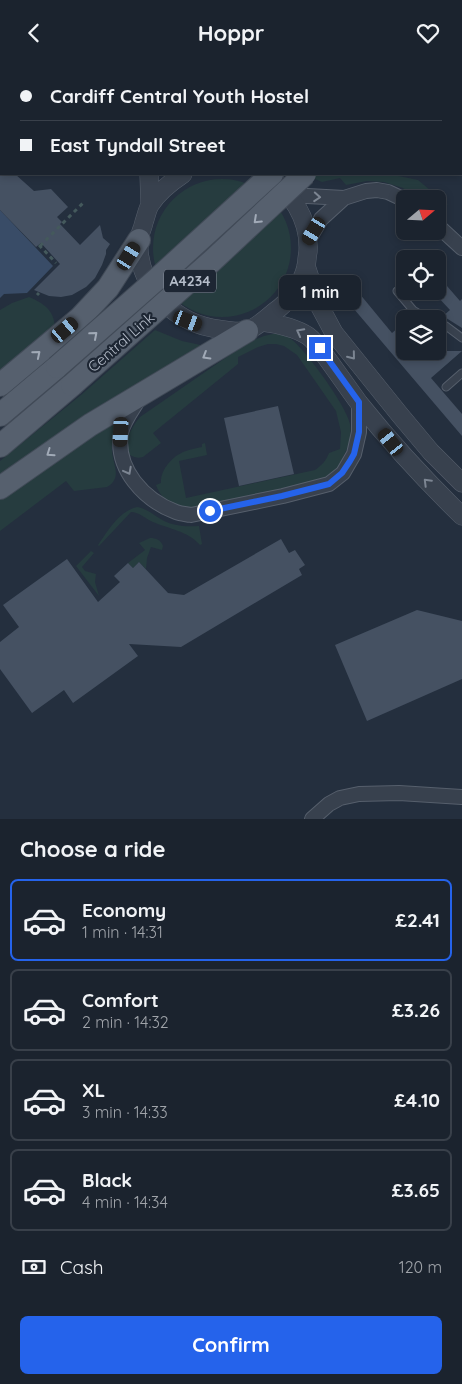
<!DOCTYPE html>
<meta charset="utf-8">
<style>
:root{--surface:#1b232e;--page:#242b36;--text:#f1f3f6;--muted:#a0a4aa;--line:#39404a;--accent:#2563eb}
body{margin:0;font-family:Quicksand,sans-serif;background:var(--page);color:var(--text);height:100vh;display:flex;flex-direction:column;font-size:19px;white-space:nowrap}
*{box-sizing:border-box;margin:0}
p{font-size:16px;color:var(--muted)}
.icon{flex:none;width:28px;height:28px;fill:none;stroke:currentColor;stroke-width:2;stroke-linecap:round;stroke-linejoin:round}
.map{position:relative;height:754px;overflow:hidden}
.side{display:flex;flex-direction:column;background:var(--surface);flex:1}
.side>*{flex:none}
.banner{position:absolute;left:0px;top:0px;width:462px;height:110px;box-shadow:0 2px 8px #0003,0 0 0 1px var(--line);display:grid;align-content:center;height:110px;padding:0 20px;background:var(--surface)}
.needle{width:32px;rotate:71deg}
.controls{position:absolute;left:396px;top:125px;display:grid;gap:10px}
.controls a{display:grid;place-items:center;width:50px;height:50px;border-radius:8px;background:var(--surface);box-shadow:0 2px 8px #0003,0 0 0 1px var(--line);font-size:25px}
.end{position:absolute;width:22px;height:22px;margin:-11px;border:6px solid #2563eb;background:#fff;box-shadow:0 0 0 2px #fff}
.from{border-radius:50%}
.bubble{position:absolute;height:35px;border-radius:8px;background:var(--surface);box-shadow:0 2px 8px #0003,0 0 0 1px var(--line);font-size:16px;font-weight:700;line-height:35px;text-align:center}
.car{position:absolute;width:15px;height:30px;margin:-15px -8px;border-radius:6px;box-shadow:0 0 4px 1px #0007;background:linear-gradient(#222 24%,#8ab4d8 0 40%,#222 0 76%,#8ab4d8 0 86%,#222 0)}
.banner b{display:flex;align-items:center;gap:18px;height:48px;font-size:19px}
.banner b+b{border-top:1px solid var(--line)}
.banner i{width:12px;height:12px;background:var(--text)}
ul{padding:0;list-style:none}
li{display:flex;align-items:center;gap:15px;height:82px;margin:0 10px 8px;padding:0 10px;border:2px solid var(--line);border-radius:8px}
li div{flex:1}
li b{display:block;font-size:19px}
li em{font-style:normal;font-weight:700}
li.current{border-color:var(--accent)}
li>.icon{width:45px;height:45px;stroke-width:1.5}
h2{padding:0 20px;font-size:22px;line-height:60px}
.pay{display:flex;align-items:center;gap:12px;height:55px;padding:0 20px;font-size:19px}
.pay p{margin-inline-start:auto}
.button{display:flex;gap:10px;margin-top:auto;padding:10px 20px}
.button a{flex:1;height:58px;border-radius:8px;background:var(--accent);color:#fff;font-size:20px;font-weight:700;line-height:58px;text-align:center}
header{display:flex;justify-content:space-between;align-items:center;height:65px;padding:0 20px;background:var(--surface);font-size:22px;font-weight:700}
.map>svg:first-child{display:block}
.green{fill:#263c3f}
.water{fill:#394c67}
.building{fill:#455162}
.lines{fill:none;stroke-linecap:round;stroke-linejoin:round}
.service-casing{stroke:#565f6c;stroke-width:9}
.minor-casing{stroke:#565f6c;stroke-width:16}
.tertiary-casing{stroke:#565f6c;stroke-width:19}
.primary-casing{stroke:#414a57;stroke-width:24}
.path{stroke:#44595c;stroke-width:3;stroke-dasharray:4 4;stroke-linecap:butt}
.service{stroke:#38414e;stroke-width:7}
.minor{stroke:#38414e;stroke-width:14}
.tertiary{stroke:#38414e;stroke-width:18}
.primary{stroke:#56606e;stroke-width:22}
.primary-bridge-casing{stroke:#414a57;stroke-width:24;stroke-linecap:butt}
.primary-bridge{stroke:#56606e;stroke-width:22}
.oneway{stroke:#7c8592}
.oneway2{stroke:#a1aab7}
.route{stroke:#2563eb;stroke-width:6}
.labels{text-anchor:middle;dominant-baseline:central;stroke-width:4.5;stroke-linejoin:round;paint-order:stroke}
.shield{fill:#1d2633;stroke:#878f9c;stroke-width:1}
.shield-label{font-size:14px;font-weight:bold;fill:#b4bcc9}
.street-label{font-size:15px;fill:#b4bcc9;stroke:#1d2633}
</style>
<header><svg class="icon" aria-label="back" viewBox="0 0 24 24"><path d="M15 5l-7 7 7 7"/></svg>Hoppr<svg class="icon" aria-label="heart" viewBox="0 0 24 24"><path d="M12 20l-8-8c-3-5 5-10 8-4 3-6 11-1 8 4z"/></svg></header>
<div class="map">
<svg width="462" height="754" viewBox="0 0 462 754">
<rect width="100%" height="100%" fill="#242f3e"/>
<path class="green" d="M304 109H389L418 115 448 140 438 142V134H420L403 123 384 117 367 116 346 120 340 113 322 117Z
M153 183a69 69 0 1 1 138 0a69 69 0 1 1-138 0Z
M29 232C45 239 54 245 55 263L0 310V245L12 238Z
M155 265 182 276 205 281 0 417V396L81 330Z
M277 268C282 270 287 271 291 274 306 285 347 342 350 359 352 371 349 381 343 392L345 394 336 407 328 413 306 419 192 444C175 442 162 437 156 420L161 418C160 405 173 390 186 386 191 384 197 383 202 382V379L205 378 207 390 179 396 186 433 315 405C322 400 326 396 329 388L340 384 341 367 336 346 297 290 284 281 276 279H268L258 282 238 292V299L153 368 161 378 143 392C139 393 136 393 132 391 118 383 133 360 140 352L247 278 264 271Z
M121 355C116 364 113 372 112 382 111 398 124 412 107 422L74 426 66 416 0 466V433L56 391Z
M137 442C147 444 151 448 159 453 171 461 185 462 199 461L202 479 200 480C188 466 169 464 153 457 146 454 139 447 131 447L99 481 98 480C108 466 119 446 137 442Z
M150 473C156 473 161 475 163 481L162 485 151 482 147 493 146 504 139 497 133 503 128 498 145 485 139 478Z
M91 486 94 488 82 502 85 506 96 509 95 517 99 531 76 501Z"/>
<path class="water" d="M0 145 53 201 27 228 4 229 0 233Z"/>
<path class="building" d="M0 109H15L34 126 51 124 68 142 57 152 62 157 60 159 80 180 100 160 103 173 110 179 106 185V189L102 200 95 213 86 222 72 230 61 232 49 231 34 225 60 199 41 178 36 182 0 145Z
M447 221 460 236 462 234V263L443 251 450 245 436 230Z
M359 228 392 268 405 257V286H462L431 313 462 349V371L348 237Z
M278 341 294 409 239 421 224 353Z
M281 474 289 488 295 485 305 500 299 504 302 510 181 582 129 579 138 591 73 638 64 625 32 648 0 604V577L19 562 3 540 67 494 98 537 120 517 114 511 128 498 133 503 139 497 168 528 184 530Z
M417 545 462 556V614L367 656 335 580Z"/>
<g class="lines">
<defs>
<path id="service" d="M397 226 413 245 428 254
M438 257 446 261 462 273
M446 322 462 308"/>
<path id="minor" d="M0 55 1 56
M289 130 344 133 366 126 377 125 388 127 405 135
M438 161 462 183
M308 176 321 154 344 133
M139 334C133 344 123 357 121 368 115 404 144 435 176 447 181 449 186 449 191 450L283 431 329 419 343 408 354 389 359 367V337
M312 754 329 739 340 733 359 729 399 728 462 732"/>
<path id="tertiary" d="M136 0 137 1
M149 109 150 140
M183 109C171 117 158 127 150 140 147 145 146 152 144 157 143 163 139 170 139 175 136 218 172 256 212 263 223 265 235 267 246 266 254 264 267 253 274 247 289 237 302 219 306 202 307 197 307 191 308 187 310 154 291 125 264 109
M306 201 319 240 334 268 400 350 431 387 462 418
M262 257C278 259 294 262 308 271 315 276 321 285 326 292 337 307 348 323 359 338 391 378 425 415 462 451"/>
<path id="primary" d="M383 1 384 0
M415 1 416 0
M0 320 80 253 108 223 139 175
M0 350 57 302
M0 381 72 320
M0 423 90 360 247 266"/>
</defs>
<use href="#service" class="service-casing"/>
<use href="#minor" class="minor-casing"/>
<use href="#tertiary" class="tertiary-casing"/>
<use href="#primary" class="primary-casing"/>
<path class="path" d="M38 0 39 1
M39 180 56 198
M40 181 83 138
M37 230 39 228"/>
<use href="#service" class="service"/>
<use href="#minor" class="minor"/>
<use href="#tertiary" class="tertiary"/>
<use href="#primary" class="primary"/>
<defs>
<path id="primary-bridge" d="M57 302 157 214 272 109
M72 320 213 195 305 109"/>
</defs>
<use href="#primary-bridge" class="primary-bridge-casing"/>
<use href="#primary-bridge" class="primary-bridge"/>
</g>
<defs><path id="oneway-chevron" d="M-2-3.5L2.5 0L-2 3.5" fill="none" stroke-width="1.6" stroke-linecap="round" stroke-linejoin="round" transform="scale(1.25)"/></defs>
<g class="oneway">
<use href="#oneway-chevron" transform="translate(317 132) rotate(4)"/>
<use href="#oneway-chevron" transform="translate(300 267) rotate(-152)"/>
<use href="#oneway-chevron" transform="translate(352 291) rotate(51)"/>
<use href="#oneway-chevron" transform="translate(128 406) rotate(62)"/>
<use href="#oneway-chevron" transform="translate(427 417) rotate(-135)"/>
</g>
<g class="oneway2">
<use href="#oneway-chevron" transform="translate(257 155) rotate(137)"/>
<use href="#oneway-chevron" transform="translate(94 270) rotate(-41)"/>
<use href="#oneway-chevron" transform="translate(37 289) rotate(-40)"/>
<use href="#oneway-chevron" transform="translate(206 291) rotate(149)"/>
<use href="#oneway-chevron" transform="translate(50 388) rotate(145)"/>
</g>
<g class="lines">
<path class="route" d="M210 446 282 431 329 419 342 408 350 396 354 389 359 367V337L320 283"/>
</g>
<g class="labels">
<rect class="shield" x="164" y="204.5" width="52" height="23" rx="4"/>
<g class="shield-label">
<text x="190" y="216">A4234</text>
</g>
<g class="street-label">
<text transform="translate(121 277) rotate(-41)">Central Link</text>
</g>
</g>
</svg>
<div class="controls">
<a><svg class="needle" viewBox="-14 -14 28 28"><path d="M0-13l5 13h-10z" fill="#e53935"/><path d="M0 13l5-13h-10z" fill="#a0a4aa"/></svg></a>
<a><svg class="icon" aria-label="locate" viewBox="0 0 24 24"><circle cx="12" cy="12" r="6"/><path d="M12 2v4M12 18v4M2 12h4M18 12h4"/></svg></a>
<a><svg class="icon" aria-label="layers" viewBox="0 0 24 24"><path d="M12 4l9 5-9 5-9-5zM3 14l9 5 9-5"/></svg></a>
</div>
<i class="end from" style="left:210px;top:446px"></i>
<i class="end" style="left:320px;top:283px"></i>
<div class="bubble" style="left:279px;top:210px;width:82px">1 min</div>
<i class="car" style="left:314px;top:166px;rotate:211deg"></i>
<i class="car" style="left:129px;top:191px;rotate:32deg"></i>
<i class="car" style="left:188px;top:256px;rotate:111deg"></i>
<i class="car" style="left:65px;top:265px;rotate:50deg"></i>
<i class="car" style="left:121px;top:367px;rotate:183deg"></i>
<i class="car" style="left:391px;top:377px;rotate:321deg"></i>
<div class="banner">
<b><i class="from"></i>Cardiff Central Youth Hostel</b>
<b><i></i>East Tyndall Street</b>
</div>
</div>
<section class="side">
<h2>Choose a ride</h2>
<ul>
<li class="current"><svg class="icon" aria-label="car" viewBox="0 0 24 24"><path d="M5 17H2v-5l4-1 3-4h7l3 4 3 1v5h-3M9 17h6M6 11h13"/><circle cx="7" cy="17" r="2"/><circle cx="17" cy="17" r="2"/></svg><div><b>Economy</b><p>1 min · 14:31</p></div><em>£2.41</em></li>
<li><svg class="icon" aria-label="car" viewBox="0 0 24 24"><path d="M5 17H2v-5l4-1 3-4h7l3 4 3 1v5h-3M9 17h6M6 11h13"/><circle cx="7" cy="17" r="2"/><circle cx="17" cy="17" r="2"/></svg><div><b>Comfort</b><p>2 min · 14:32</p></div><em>£3.26</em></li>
<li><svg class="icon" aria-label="car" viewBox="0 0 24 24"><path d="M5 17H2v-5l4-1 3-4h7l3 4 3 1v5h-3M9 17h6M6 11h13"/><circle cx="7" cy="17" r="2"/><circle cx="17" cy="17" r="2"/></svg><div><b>XL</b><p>3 min · 14:33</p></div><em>£4.10</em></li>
<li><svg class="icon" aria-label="car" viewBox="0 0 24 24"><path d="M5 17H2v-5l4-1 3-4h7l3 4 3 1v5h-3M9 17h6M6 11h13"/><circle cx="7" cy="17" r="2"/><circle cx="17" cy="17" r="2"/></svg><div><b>Black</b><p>4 min · 14:34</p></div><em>£3.65</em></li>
</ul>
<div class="pay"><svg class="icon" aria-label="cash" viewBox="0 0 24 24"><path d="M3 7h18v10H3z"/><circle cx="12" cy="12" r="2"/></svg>Cash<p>120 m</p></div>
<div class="button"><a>Confirm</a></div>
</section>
